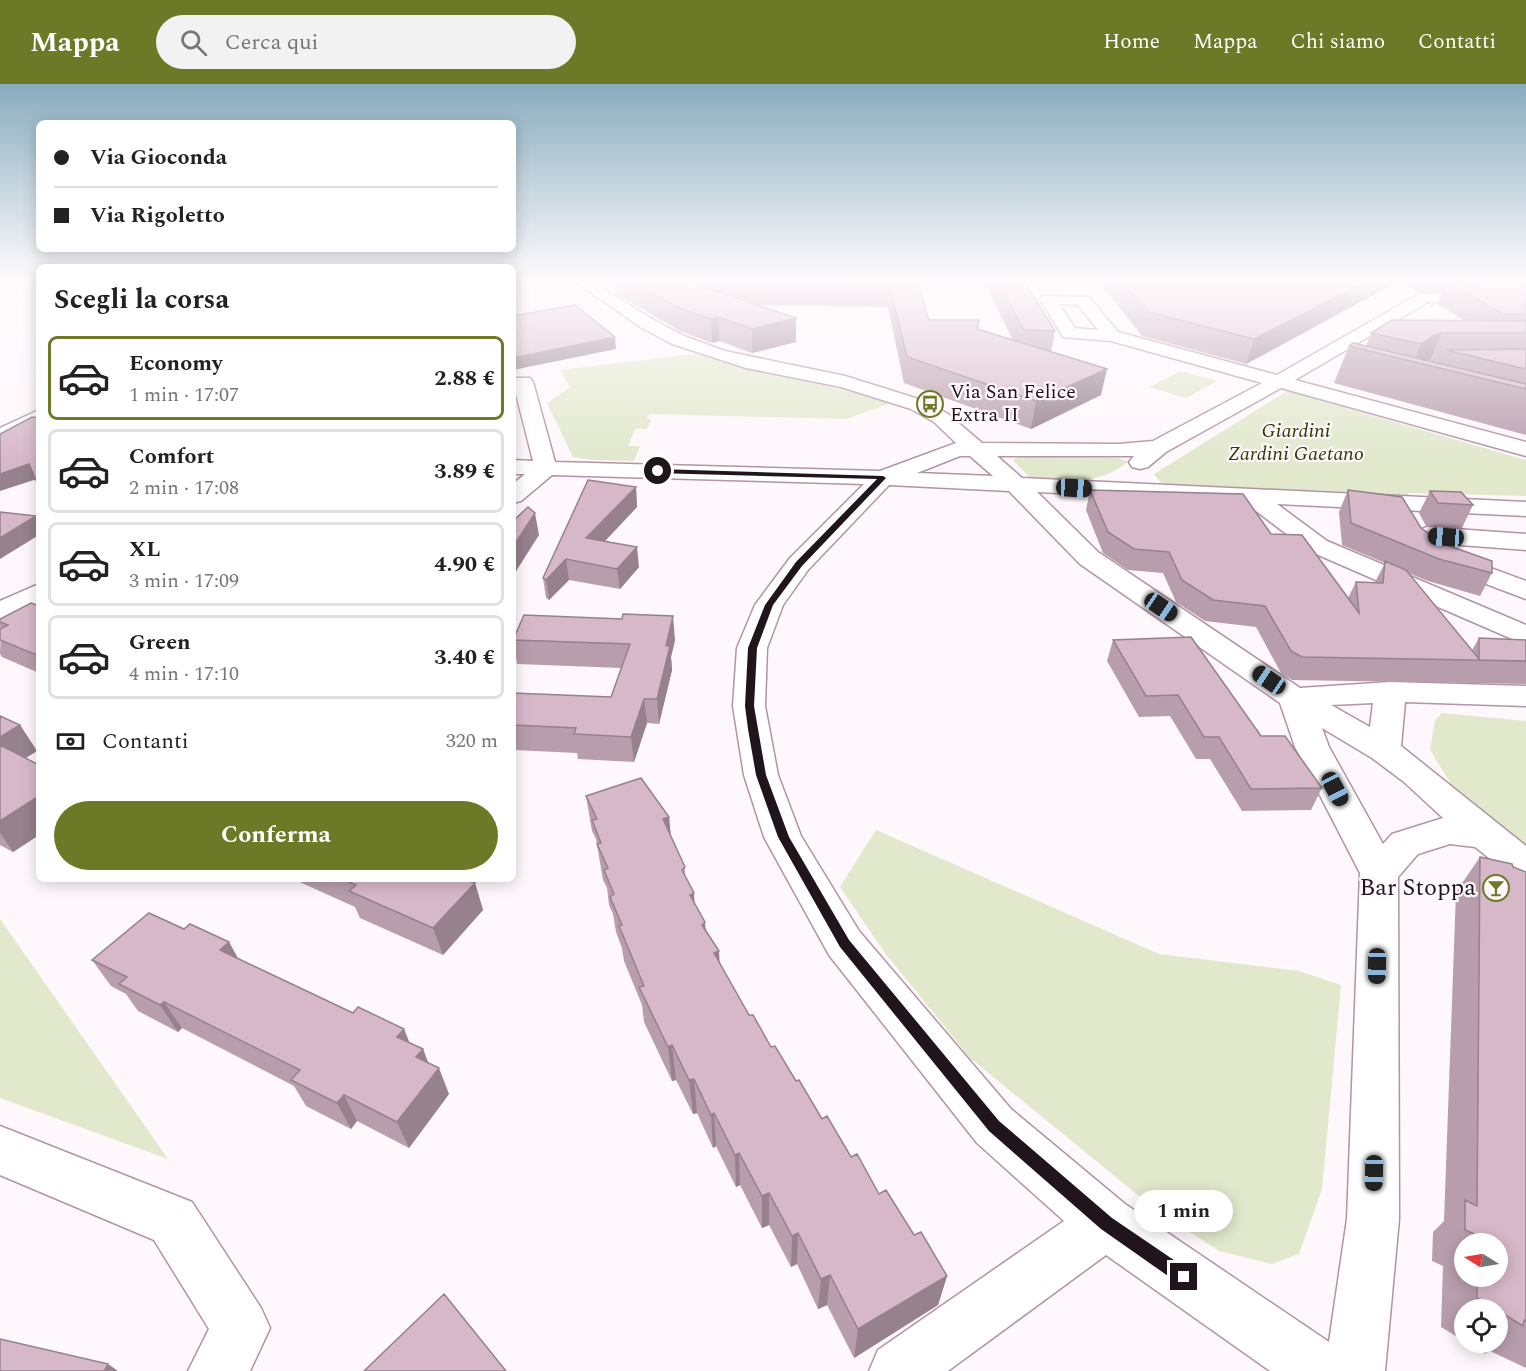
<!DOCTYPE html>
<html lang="it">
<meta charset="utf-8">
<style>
:root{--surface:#fff;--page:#f2f2f2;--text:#222;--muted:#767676;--line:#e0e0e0;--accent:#6c7a27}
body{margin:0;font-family:Spectral,serif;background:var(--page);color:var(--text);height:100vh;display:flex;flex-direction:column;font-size:22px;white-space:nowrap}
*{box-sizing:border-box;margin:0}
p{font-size:20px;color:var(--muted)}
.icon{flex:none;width:33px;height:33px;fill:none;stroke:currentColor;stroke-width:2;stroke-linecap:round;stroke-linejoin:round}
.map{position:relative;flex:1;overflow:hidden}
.sheet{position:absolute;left:36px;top:180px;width:480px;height:618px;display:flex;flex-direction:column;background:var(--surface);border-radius:9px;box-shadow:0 3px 15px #0003}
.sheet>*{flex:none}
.banner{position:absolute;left:36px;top:36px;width:480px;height:132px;border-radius:9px;box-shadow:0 3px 15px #0003;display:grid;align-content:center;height:132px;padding:0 18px;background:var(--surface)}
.needle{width:39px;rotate:281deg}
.controls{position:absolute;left:1454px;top:1149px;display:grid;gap:12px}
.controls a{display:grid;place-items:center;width:54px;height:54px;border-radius:50%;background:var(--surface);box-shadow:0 3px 15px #0003;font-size:30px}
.end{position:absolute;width:27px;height:27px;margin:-14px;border:8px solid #20151c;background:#fff;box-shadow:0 0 0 3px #fff}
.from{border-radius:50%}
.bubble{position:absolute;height:42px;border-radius:21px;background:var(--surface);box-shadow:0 3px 15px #0003;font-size:20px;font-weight:700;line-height:42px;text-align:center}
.car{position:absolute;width:18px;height:36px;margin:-18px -9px;border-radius:8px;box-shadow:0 0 4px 2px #0007;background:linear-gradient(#222 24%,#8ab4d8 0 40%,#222 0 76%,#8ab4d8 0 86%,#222 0)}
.banner b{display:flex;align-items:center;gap:21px;height:57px;font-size:22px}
.banner b+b{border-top:2px solid var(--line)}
.banner i{width:15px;height:15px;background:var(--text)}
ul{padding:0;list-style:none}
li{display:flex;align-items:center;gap:18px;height:84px;margin:0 12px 9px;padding:0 6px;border:3px solid var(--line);border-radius:9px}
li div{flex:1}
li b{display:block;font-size:22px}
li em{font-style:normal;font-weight:700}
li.selected{border-color:var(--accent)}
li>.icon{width:54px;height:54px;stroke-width:1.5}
h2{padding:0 18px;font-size:27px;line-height:72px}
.pay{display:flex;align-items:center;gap:15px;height:66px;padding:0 18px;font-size:22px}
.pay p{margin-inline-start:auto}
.button{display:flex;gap:12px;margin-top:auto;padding:12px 18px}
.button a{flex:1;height:69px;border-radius:36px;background:var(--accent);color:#fff;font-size:24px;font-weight:700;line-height:69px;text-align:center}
header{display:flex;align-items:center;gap:36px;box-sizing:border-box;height:84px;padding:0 30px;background:var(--accent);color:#fff}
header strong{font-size:28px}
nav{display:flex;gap:33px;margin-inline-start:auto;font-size:21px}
.search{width:420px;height:54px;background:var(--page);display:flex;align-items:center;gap:15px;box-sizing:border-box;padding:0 21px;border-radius:33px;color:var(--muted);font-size:22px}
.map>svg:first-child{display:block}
.green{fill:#e1e8cc}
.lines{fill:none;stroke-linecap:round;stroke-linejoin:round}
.minor-casing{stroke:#b294a5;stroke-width:3}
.minor{fill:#fff;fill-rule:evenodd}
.wall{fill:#b89ead;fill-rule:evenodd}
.shaded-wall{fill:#96818d}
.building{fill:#d6b8c9;stroke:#96818d;stroke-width:1.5}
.route{fill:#20151c}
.labels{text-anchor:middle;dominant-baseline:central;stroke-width:4.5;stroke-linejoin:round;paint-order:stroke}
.far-poi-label{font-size:20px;fill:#20151c;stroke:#fef7fb;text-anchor:start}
.far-park-label{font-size:20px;font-style:italic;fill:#303801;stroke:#fef7fb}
.poi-label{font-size:24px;fill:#20151c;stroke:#fef7fb;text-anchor:end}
</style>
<header>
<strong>Mappa</strong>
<div class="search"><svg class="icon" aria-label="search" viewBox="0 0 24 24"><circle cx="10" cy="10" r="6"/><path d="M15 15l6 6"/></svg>Cerca qui</div>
<nav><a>Home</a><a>Mappa</a><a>Chi siamo</a><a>Contatti</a></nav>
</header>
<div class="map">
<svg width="1526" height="1287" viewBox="0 0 1526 1287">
<rect width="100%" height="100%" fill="#fef7fb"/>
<path class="green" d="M694 270C759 289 826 299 891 319L846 335 649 330 647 335H651L647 345H635L628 362H640L634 377 593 376 573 373 547 319 570 303 560 286Z
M1181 287 1217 297 1186 314 1149 303Z
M1287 307 1526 376V412L1408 409V416L1360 415 1337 407 1175 403 1160 398 1154 390Z
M1019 373 1119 374 1128 378C1098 401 1067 398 1031 395L1013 376Z
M1442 629 1526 637V769L1459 713 1430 666 1435 636Z
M876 746 1159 870 1299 887 1341 901 1322 1105 1299 1170 1272 1180 1219 1167 1156 1126 970 974 885 869 840 803Z
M0 835 168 1075 0 1014Z"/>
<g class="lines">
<defs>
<path id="minor" d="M574 197H591L654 236 684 252 725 267 845 292 925 317 948 330 982 359 1119 360 1153 357 1262 299 1111 257 1063 253 1040 215 1042 212 1089 213 1118 248 1277 291 1419 210 1526 207V217L1428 218 1295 296 1526 358V372L1281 304 1166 368 1148 383 1140 385 1132 383 1129 378 1134 372H997L1022 394 1526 418V432L1277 420 1327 457 1526 541V561L1309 467 1244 418 1037 408 1098 468 1300 604 1390 598 1526 602V622L1405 618 1401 662 1526 762V797L1512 792 1475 763 1450 760 1418 770 1398 793 1399 1135 1385 1287H1270L1106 1171 948 1287H869L878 1266 1064 1137 977 1059 829 871 764 753 744 691 733 622 737 564 755 521 790 474 864 400 552 391 521 417 513 419V400L525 390H513V376L533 377 513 298 516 294H530L533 298 555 378 880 387 956 359 934 338 911 325 841 303 746 284 672 260 642 244ZM1059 220 1078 221 1098 246 1075 244ZM960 372H970L993 392 917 389ZM889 401 1009 407 1080 480 1280 619 1295 663 1360 789 1347 1135 1329 1258 1125 1120 1011 1025 859 847 801 752 778 691 765 622 767 564 783 521 808 486ZM1373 619 1370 643 1331 621ZM1322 644 1372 674 1404 698 1443 734 1392 750 1383 760 1329 663Z
M39 326V340L0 358V344Z
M1427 443 1526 450V466L1434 459C1428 467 1421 467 1412 464L1408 459C1414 451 1417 446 1427 443Z
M1450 469 1526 497V515L1441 483 1437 477 1441 471Z
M39 500V519L10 534 0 536V517Z
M0 1042 192 1118 261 1224 270 1244 250 1287H188L209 1245 154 1156 0 1091Z"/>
</defs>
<use href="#minor" class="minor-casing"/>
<use href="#minor" class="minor"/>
</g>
<path class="wall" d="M614 197H1024L1055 247 1051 268 1101 311 1031 345 904 299 888 223 758 221 796 258 752 269 719 257 712 259 680 247 615 209ZM918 202H986L1013 256 929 236Z
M1098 197H1526V351L1334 299 1349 262H1366L1371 249 1465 237 1437 220 1442 208H1417L1399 197 1246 280 1142 252Z
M636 403 637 423 605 457 639 483 620 505 569 496 549 516 546 514 543 494Z
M1090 406 1271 450 1348 514 1356 498H1375L1385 479 1342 461 1339 428 1348 406 1421 444 1444 460 1492 489 1480 512 1428 497 1408 489 1472 566 1479 554 1526 556V600L1292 596 1281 589 1256 543 1205 537 1176 518 1163 489 1128 486 1103 469 1086 426Z
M1430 407 1473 421 1462 444 1426 442 1419 429Z
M39 522V589L2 573 0 570 1 545 0 543V535Z
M513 554 675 556 671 573 672 586 659 640 647 639 634 678 578 675 577 669 513 666V609L611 613 621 584 517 580Z
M1113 556 1261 652 1322 704 1311 726 1242 727 1210 675H1196L1170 632 1139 633 1107 577Z
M0 632 20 641 37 667 25 674 39 681V751L13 768 0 761Z
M586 712 669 733 671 752 685 783V793L695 820 720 879 749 931 822 1035 879 1110 947 1192 938 1221 854 1274 827 1221 818 1225 797 1180 791 1183 769 1141 762 1144 740 1101 736 1103 716 1062 713 1064 697 1029 693 1030 676 996 672 997 644 938 642 921 624 877 622 864 616 848 613 830 609 821 607 804 603 796 596 755 592 747Z
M1480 773 1526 788V1284L1490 1267 1485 1270 1466 1258H1497V1226H1464V1257L1441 1243 1443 1182 1432 1177 1433 1148 1444 1137 1456 808ZM1464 1160H1497V1192H1464Z
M293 795H466L475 799 483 826 443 871 360 834 355 823Z
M184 845 229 858 238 875 423 965 428 979 449 1010 409 1064 357 1037 351 1045 306 1022 294 1002 182 944 178 948 138 927 126 910 111 902 92 876Z"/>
<path class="shaded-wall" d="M1367 197H1399L1246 280 1254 255Z
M719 233V257L712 259 711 235Z
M796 234V258L752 269V245Z
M1442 249 1428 281 1414 278 1421 260 1434 251Z
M615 253 616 265 513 286V274Z
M1107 285 1101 311 1031 345 1036 317Z
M29 380 37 395 0 407V390Z
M636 403 637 423 589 474 586 454Z
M535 429 539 451 513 492V463Z
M36 432 39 438V451L0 475V454Z
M637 463 639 483 620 505 617 485Z
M566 475 569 496 549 516 546 496Z
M673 532 675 556 671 573 672 586 659 640 657 615 666 562Z
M644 615 647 639 634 678 631 653Z
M20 641 37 667 10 684 0 669V653Z
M39 712V751L13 768 0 749V737Z
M669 733 672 768 663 735Z
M455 795H466L469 805 475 799 483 826 443 871 433 844Z
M694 809 696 844 690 811Z
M705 838 708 873 702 841Z
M229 858 244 885 220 866Z
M719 867 721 902 714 869Z
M164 918 182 944 178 948 160 921Z
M404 945 415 972 397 953Z
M672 961 676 996 672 997 668 963Z
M423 965 433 991 439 984 449 1010 409 1064 397 1038 416 973Z
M694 995 697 1029 693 1030 689 996Z
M344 1011 357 1037 351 1045 337 1019Z
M714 1029 716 1062 713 1064 711 1031Z
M739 1069 740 1101 736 1103 735 1071Z
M769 1109V1141L762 1144V1112Z
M798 1149 797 1180 791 1183 792 1152Z
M830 1191 827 1221 818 1225 821 1195Z
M947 1192 938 1221 854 1274 858 1245Z
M108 1280 118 1287H104Z"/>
<path class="building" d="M629 197H917L929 236H979L977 245 1107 285 1036 317 907 273 889 200 688 198 796 234 752 245 719 233 711 235 679 224 633 199 642 198H631Z
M997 197H1024L1055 247 1024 246Z
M1121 197H1367L1254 255 1148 228Z
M1526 197V230H1503L1447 198Z
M575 221 615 253 513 274V232Z
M1392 236 1526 237V249H1442L1434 251 1421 260 1371 249Z
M1353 259 1526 300V305L1349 262Z
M1526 265V285L1446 266Z
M32 333 39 334V403L29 380 0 390V350Z
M588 396 636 403 586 454 637 463 617 485 566 475 546 496 543 494Z
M1090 406 1243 410 1271 450 1302 451 1359 529 1356 498 1383 499 1385 477 1406 486 1479 575V554L1526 556V577L1302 573 1291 567 1265 522 1213 516 1182 496 1169 468 1134 465 1108 448Z
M1348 406 1402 413 1421 444 1444 460 1492 477V489L1439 475 1351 439Z
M1430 407 1461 408 1473 421 1438 419Z
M528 423 535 429 513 463V437Z
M0 428 36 432 0 454Z
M31 519 39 522V572L0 556V545L8 541 0 538V535Z
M623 530 673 532 666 562H670L657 615H644L631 653 574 650 576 644 513 641V609L611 613 630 560 513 556 524 531 622 535Z
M1191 553 1261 652H1285L1322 704 1251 705 1219 653H1204L1178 611 1146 612 1113 556Z
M0 632 20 641 0 653Z
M0 661 39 681V712L0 737Z
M641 694 669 733 663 735 685 783 682 786 694 809 690 811 705 838 702 841 719 867 714 869 749 931H753L771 963 775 962 796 997 799 996 822 1035 827 1032 851 1073 857 1070 879 1110 886 1106 914 1151 921 1148 947 1192 858 1245 830 1191 821 1195 798 1149 792 1152 769 1109 762 1112 739 1069 735 1071 714 1029 711 1031 694 995 689 996 672 961 668 963 639 903 644 902 619 842 622 841 610 813 614 810 604 786 608 784 597 760 601 759 592 736 597 735 586 712Z
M1480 773 1512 780 1513 783 1526 788V1237L1524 1236 1523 1242 1477 1214V1192H1497V1160H1477V1151L1465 1146V1116L1477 1122Z
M342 795H465L475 799 433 844 349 807 356 801Z
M149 829 184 845 190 840 229 858 220 866 353 929 358 923 404 945 397 953 423 965 416 973 439 984 397 1038 344 1011 337 1019 291 996 300 986 164 918 160 921 119 900 127 893 92 876Z
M444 1210 506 1287H364Z
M0 1255 108 1280 104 1287H0Z"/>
<linearGradient id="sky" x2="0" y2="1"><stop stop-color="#88acbe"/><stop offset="0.52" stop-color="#fffbfd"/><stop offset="1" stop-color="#fffbfd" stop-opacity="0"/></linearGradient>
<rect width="1526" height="377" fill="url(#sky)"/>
<path class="route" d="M658 385 883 392 886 394 802 482 773 521 757 564 754 622 766 691 789 753 849 856 999 1037 1112 1134 1190 1187 1192 1193 1190 1199 1184 1201 1178 1199 1101 1145 989 1047 840 863 778 753 756 691 748 645 745 622 748 564 765 521 796 478 877 395 656 389Z"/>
<defs>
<symbol id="bus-ring" viewBox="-11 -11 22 22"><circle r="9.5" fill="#fef7fb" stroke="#6c7a27" stroke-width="1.5"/><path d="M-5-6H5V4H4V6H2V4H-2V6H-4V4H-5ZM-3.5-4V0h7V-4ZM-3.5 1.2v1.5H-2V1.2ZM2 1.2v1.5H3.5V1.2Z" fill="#6c7a27"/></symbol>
<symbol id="bar-ring" viewBox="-11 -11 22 22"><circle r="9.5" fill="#fef7fb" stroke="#6c7a27" stroke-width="1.5"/><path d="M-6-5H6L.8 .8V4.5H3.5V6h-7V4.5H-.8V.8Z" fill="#6c7a27"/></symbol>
</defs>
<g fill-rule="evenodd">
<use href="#bus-ring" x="915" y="305" width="30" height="30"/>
<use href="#bar-ring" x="1481" y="789" width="30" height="30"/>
</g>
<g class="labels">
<g class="far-poi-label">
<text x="950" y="308">Via San Felice<tspan x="950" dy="23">Extra II</tspan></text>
</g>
<g class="far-park-label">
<text x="1296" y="347">Giardini<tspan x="1296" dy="23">Zardini Gaetano</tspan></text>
</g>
<g class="poi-label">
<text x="1476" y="804">Bar Stoppa</text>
</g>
</g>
</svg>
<div class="controls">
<a><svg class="needle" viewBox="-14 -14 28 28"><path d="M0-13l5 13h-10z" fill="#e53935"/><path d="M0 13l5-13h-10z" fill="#767676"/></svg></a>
<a><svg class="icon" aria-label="locate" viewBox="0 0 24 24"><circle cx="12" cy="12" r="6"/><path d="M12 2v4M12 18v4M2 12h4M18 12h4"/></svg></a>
</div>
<i class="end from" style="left:658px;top:387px"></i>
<i class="end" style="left:1184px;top:1193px"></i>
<div class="bubble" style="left:1134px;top:1106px;width:99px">1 min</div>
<i class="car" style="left:1074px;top:404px;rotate:93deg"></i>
<i class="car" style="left:1446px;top:453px;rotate:274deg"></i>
<i class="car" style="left:1161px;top:523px;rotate:124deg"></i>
<i class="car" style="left:1269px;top:596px;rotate:304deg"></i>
<i class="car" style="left:1335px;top:705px;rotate:152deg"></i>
<i class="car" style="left:1377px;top:882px;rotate:181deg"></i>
<i class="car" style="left:1374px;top:1089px;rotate:181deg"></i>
<div class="banner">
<b><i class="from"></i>Via Gioconda</b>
<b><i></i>Via Rigoletto</b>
</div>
<section class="sheet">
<h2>Scegli la corsa</h2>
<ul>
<li class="selected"><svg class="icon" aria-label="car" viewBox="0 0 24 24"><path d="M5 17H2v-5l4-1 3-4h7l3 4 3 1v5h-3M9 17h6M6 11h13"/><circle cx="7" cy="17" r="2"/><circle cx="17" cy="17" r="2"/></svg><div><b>Economy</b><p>1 min · 17:07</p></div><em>2.88 €</em></li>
<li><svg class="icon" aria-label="car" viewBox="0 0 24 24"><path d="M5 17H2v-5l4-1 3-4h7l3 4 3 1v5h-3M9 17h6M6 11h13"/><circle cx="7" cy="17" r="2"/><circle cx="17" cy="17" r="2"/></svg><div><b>Comfort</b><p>2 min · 17:08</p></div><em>3.89 €</em></li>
<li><svg class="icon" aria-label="car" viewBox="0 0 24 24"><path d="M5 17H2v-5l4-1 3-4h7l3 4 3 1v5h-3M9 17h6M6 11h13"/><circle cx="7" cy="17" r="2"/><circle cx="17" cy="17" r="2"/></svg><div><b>XL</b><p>3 min · 17:09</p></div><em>4.90 €</em></li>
<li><svg class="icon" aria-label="car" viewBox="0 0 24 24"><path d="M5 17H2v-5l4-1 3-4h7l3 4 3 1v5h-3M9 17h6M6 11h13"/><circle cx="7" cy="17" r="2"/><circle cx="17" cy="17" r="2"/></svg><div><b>Green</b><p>4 min · 17:10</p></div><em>3.40 €</em></li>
</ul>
<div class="pay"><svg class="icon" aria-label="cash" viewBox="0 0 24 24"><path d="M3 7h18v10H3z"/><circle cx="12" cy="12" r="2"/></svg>Contanti<p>320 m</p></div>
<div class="button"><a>Conferma</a></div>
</section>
</div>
